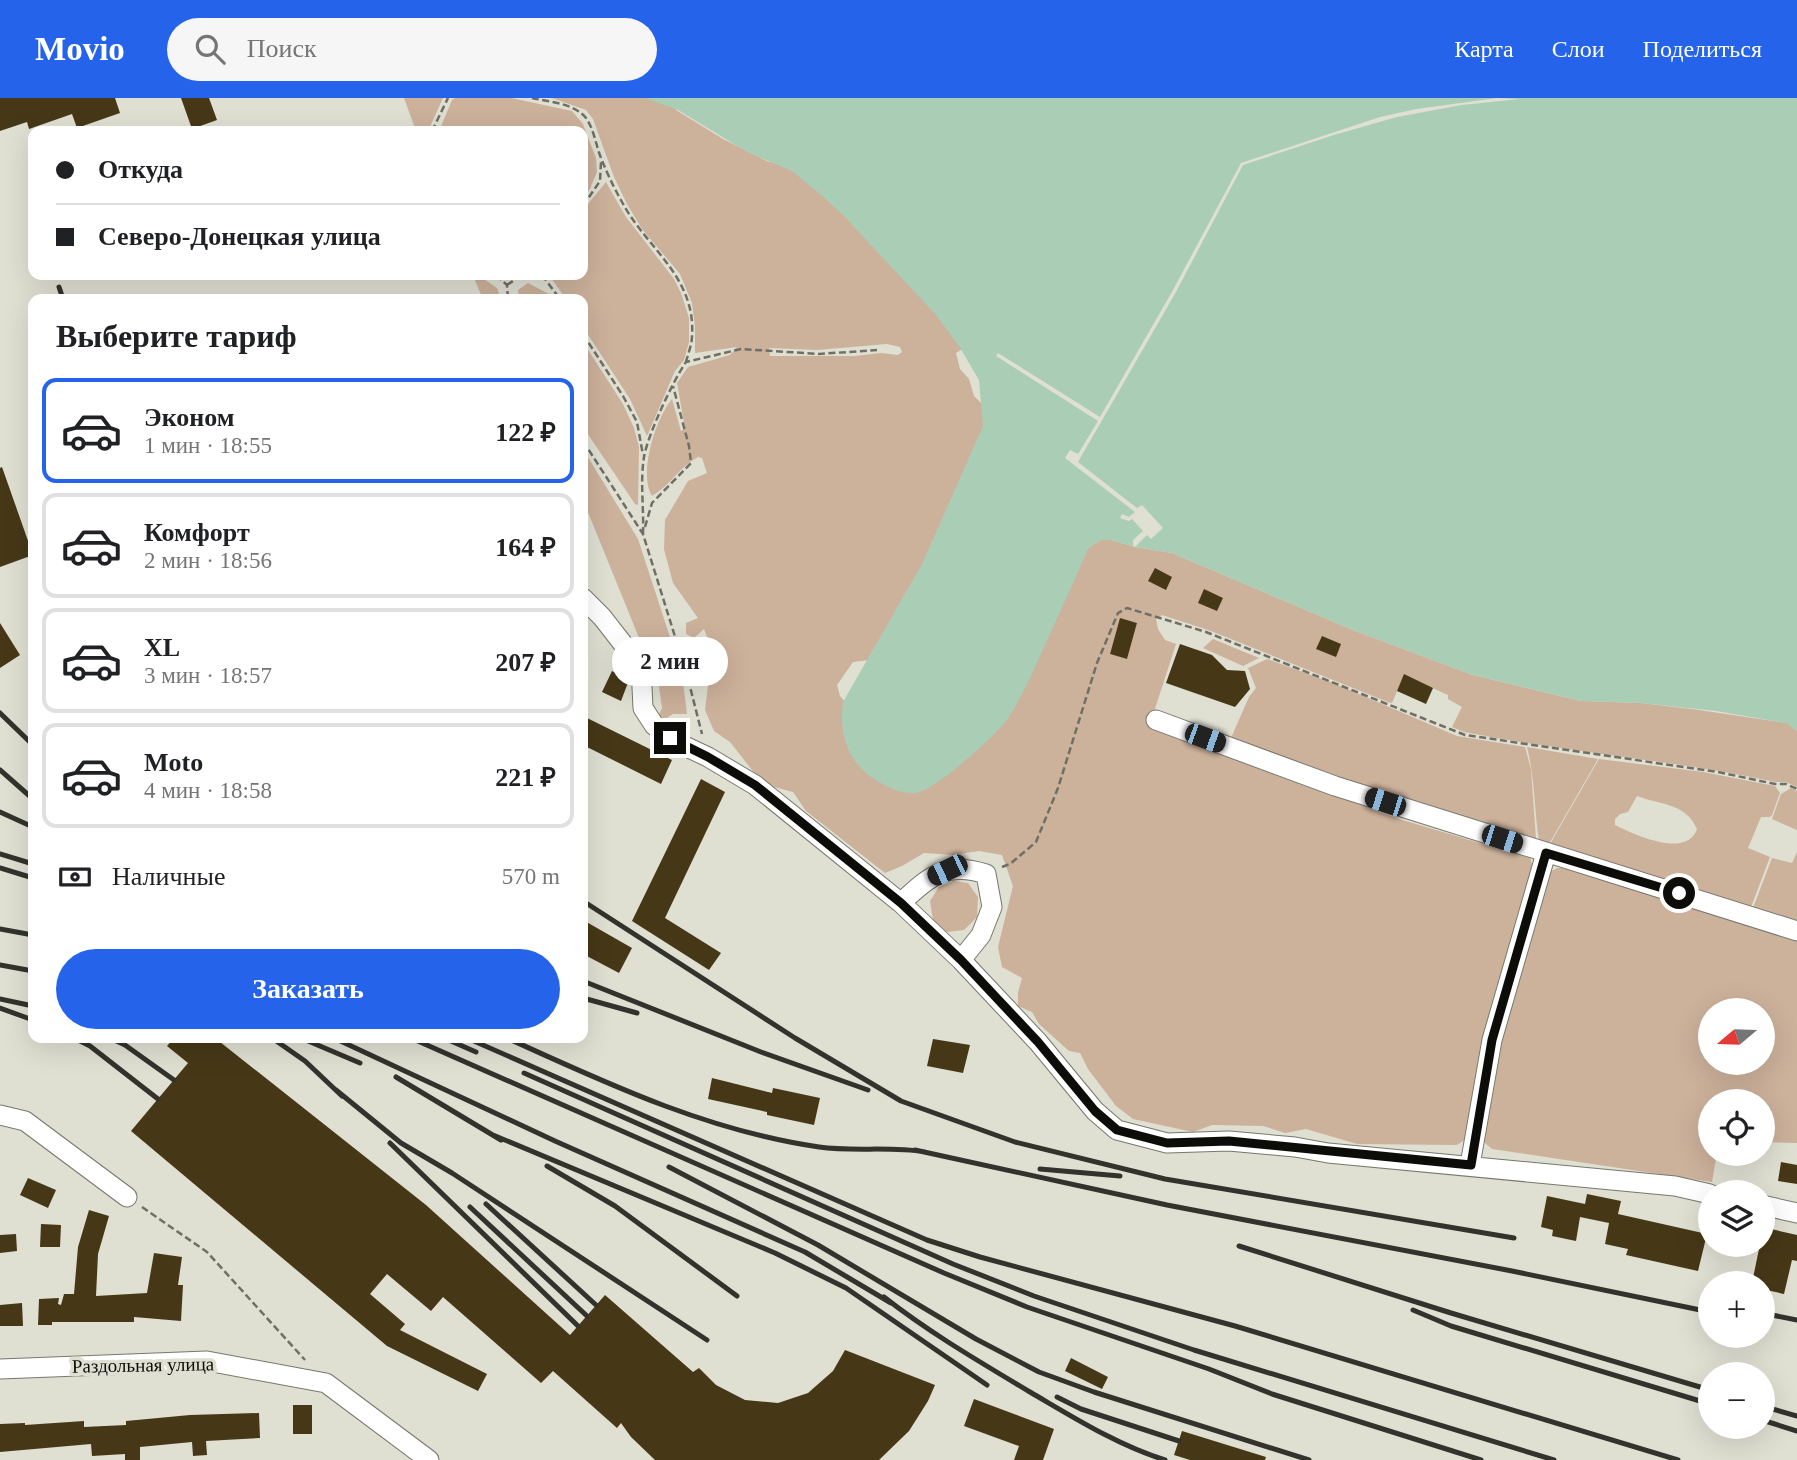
<!DOCTYPE html>
<html lang="ru">
<meta charset="utf-8">
<style>
:root{--surface:#fff;--page:#f6f6f6;--text:#202124;--muted:#757577;--line:#e0e0e0;--accent:#2563eb}
body{margin:0;font-family:Georgia,serif;background:var(--page);color:var(--text);height:100vh;display:flex;flex-direction:column;font-size:26px;white-space:nowrap}
*{box-sizing:border-box;margin:0}
p{font-size:23px;color:var(--muted)}
.icon{flex:none;width:38px;height:38px;fill:none;stroke:currentColor;stroke-width:2;stroke-linecap:round;stroke-linejoin:round}
.map{position:relative;flex:1;overflow:hidden}
.panel{position:absolute;left:28px;top:196px;width:560px;height:749px;display:flex;flex-direction:column;background:var(--surface);border-radius:14px;box-shadow:0 7px 28px #0002}
.panel>*{flex:none}
.guide{position:absolute;left:28px;top:28px;width:560px;height:154px;border-radius:14px;box-shadow:0 7px 28px #0002;display:grid;align-content:center;height:154px;padding:0 28px;background:var(--surface)}
.needle{width:46px;rotate:251deg}
.controls{position:absolute;left:1698px;top:900px;display:grid;gap:14px}
.controls a{display:grid;place-items:center;width:77px;height:77px;border-radius:50%;background:var(--surface);box-shadow:0 7px 28px #0002;font-size:35px}
.end{position:absolute;width:32px;height:32px;margin:-16px;border:9px solid #0c0c08;background:#fff;box-shadow:0 0 0 4px #fff}
.from{border-radius:50%}
.bubble{position:absolute;height:49px;border-radius:24px;background:var(--surface);box-shadow:0 7px 28px #0002;font-size:23px;font-weight:800;line-height:49px;text-align:center}
.car{position:absolute;width:21px;height:42px;margin:-21px -10px;border-radius:9px;box-shadow:0 0 5px 2px #0007;background:linear-gradient(#222 24%,#8ab4d8 0 40%,#222 0 76%,#8ab4d8 0 86%,#222 0)}
.guide b{display:flex;align-items:center;gap:24px;height:66px;font-size:26px}
.guide b+b{border-top:2px solid var(--line)}
.guide i{width:18px;height:18px;background:var(--text)}
ul{padding:0;list-style:none}
li{display:flex;align-items:center;gap:21px;height:105px;margin:0 14px 10px;padding:0 14px;border:4px solid var(--line);border-radius:14px}
li div{flex:1}
li b{display:block;font-size:26px}
li em{font-style:normal;font-weight:800}
li.on{border-color:var(--accent)}
li>.icon{width:63px;height:63px;stroke-width:1.5}
h2{padding:0 28px;font-size:32px;line-height:84px}
.pay{display:flex;align-items:center;gap:18px;height:77px;padding:0 28px;font-size:26px}
.pay p{margin-inline-start:auto}
.primary-button{display:flex;gap:14px;margin-top:auto;padding:14px 28px}
.primary-button a{flex:1;height:80px;border-radius:42px;background:var(--accent);color:#fff;font-size:28px;font-weight:800;line-height:80px;text-align:center}
header{display:flex;align-items:center;gap:42px;box-sizing:border-box;height:98px;padding:0 35px;background:var(--accent);color:#fff}
header strong{font-size:33px}
nav{display:flex;gap:38px;margin-inline-start:auto;font-size:24px}
.search{width:490px;height:63px;background:var(--page);display:flex;align-items:center;gap:18px;box-sizing:border-box;padding:0 24px;border-radius:38px;color:var(--muted);font-size:26px}
.map>svg:first-child{display:block}
.green{fill:#ccb19b;fill-rule:evenodd}
.water{fill:#a9ceb5}
.pier{fill:#dfdfd2}
.building{fill:#463817}
.lines{fill:none;stroke-linecap:round;stroke-linejoin:round}
.minor-casing{stroke:#77786c;stroke-width:21}
.path{stroke:#6f6f66;stroke-width:2.5;stroke-dasharray:7 3.5;stroke-linecap:butt}
.minor{stroke:#fff;stroke-width:19}
.rail{stroke:#33332d;stroke-width:5}
.route{stroke:#0c0c08;stroke-width:9}
.labels{text-anchor:middle;dominant-baseline:central;stroke-width:7;stroke-linejoin:round;paint-order:stroke}
.street-label{font-size:19px;fill:#0c0c08;stroke:#dfdfd2}
</style>
<header>
<strong>Movio</strong>
<div class="search"><svg class="icon" aria-label="search" viewBox="0 0 24 24"><circle cx="10" cy="10" r="6"/><path d="M15 15l6 6"/></svg>Поиск</div>
<nav><a>Карта</a><a>Слои</a><a>Поделиться</a></nav>
</header>
<div class="map">
<svg width="1797" height="1362" viewBox="0 0 1797 1362">
<rect width="100%" height="100%" fill="#dfdfd2"/>
<path class="green" d="M404 0H443L428 33H416Z
M455 0H511L572 13 583 26 596 60 597 74 590 91 583 100V33H439L452 2Z
M552 0H678L676 12 723 41 769 64 775 59 789 57 970 246 956 255 960 271 969 281 974 298 987 311 986 340 955 409 869 562 853 564 837 587 840 598 850 610 1053 506 1088 450 1101 442H1111L1135 449 1172 455 1353 532 1473 577 1581 603 1641 605 1692 611 1787 625 1797 633V689L1786 684H1776C1673 662 1567 654 1464 634L1452 629 1462 609 1448 601V597L1404 577 1392 605 1388 604 1211 533 1162 517 1156 521 1158 531 1165 542 1176 546 1149 629 1399 721 1530 760 1533 769 1497 889 1479 967 1466 1041 1457 1047 1357 1046 1306 1031 1285 1035 1263 1028 1212 1027 1193 1034 1133 1021 1116 1008 1088 971 1080 955 1069 953 1039 926 1032 914 1018 908V895L1022 880 1002 869 998 849 1013 788 1002 757 979 753 953 757 924 755 902 768 885 775 806 713 793 694 763 686 730 644 714 633 705 612 708 588 716 561 704 531 694 540 686 536V525L698 520 673 485 664 451 665 422 688 383 707 375 702 360 698 359C679 369 670 388 652 398 638 375 656 320 672 301L681 333 685 330 677 285 688 269 730 257 737 249 695 255V229L692 205 680 176 642 131 627 106 614 79 593 21 586 12ZM887 246 900 249 902 254 898 257 881 255 855 258H770L769 250 817 252ZM1120 521 1137 525 1127 561 1110 556Z
M606 84 626 119 674 181 681 195 689 220V244L684 262 675 273 647 338 630 301 583 229V201H566L549 177H583V112Z
M478 177 497 190 501 201H483L473 178Z
M528 185 549 196 554 201H519L518 192Z
M583 244 623 306 634 330 639 349 638 407 635 406 583 329Z
M583 351 638 441 682 576 687 616H673L664 622 658 619 662 610 659 589 583 402Z
M1213 541 1259 560 1243 568 1203 550Z
M1267 561 1333 585 1457 638 1525 649 1531 671 1536 741 1378 693 1231 640 1249 599 1256 590 1248 570Z
M1527 649 1598 661 1549 746 1539 742C1534 711 1535 680 1527 649Z
M1599 661 1703 674 1775 688 1780 695 1772 717 1770 719H1761L1748 750 1770 759 1751 809 1550 746ZM1637 698C1661 707 1686 705 1697 731 1687 761 1635 737 1615 727V721L1620 716 1628 714Z
M1791 690 1797 693V732L1772 721 1781 696Z
M1797 754V825L1753 810 1772 760 1792 765Z
M1558 770H1570L1797 839V1045L1762 1044V1003H1710V1055H1717L1712 1084 1492 1051 1484 1044 1496 957 1549 774ZM1710 912H1762V964H1710Z
M954 783 968 785 978 799 977 819 964 832 947 834 933 822 930 803 939 789Z"/>
<path class="water" d="M645 0H1797V633L1786 625 1716 613 1641 605 1581 603 1473 577 1353 532 1172 455 1135 449 1111 442H1101L1088 450C1075 483 1059 515 1045 547 1034 571 1023 597 1009 619 999 635 934 694 915 695 900 696 884 688 871 679 846 661 839 633 843 604L922 466 983 328 979 282 959 248 936 217 843 117 820 96 792 73 747 54 678 12Z"/>
<path class="pier" d="M1497 0 1520 1 1462 7 1397 19 1334 37 1243 67 1176 194 1078 364 1137 410 1142 407 1163 430 1151 441 1147 437 1135 449 1133 448V442L1143 433 1132 421 1129 423 1120 420 1122 416 1129 419 1135 414 1065 360 1070 352 1078 356 1098 323 996 258 998 255 1100 319 1173 192 1241 65 1380 19 1416 11Z"/>
<path class="building" d="M0 0H115L120 15 77 30 72 16 29 31 27 24 0 33Z
M181 0H209L217 22 192 31Z
M2 369 33 457 0 469V370Z
M1155 470 1172 479 1166 492 1148 483Z
M1204 491 1223 500 1217 513 1198 505Z
M1120 520 1137 525 1127 561 1110 556Z
M0 525 20 557 0 570Z
M1322 538 1341 546 1336 559 1316 551Z
M1180 546 1212 557 1227 572 1245 573 1250 591 1235 609 1166 585Z
M612 573 629 582 621 603 602 594Z
M1404 576 1433 590 1426 606 1397 593Z
M583 618 672 662 661 686 583 647Z
M701 681 725 694 665 820 721 855 709 872 632 823Z
M583 822 632 850 619 875 583 856Z
M174 940H215L426 1107 570 1237 605 1197 693 1274 699 1270 716 1287 745 1302 778 1305 808 1295 833 1273 845 1252 935 1287 928 1303 909 1333 879 1362H655L631 1339 621 1325 617 1330 553 1273 541 1285 443 1199 431 1213 387 1176 370 1196 405 1226 400 1232 487 1276 478 1293 387 1248 131 1033 188 965 167 948Z
M933 941 970 947 963 975 927 968Z
M712 980 772 995 773 990 820 1000 814 1027 767 1017V1014L708 1001Z
M1781 1064 1797 1067V1086L1778 1083Z
M28 1080 56 1092 48 1110 20 1097Z
M1587 1096 1621 1103 1618 1116 1707 1136 1698 1173 1626 1157 1628 1151 1605 1146 1609 1125 1580 1119 1576 1143 1552 1138 1553 1132 1541 1129 1547 1098 1585 1106Z
M89 1112 109 1118 98 1156 96 1198 147 1195 154 1155 182 1159 178 1187H183L181 1223 134 1219V1224H52V1227H38L39 1201 59 1200 58 1206 61 1207 64 1196H74L78 1149Z
M41 1126 61 1127 60 1149H40Z
M1762 1129 1797 1137V1163L1792 1162 1784 1196 1762 1191V1185H1752L1760 1146H1762Z
M16 1136 17 1153 0 1155V1137Z
M22 1205 23 1228H0V1207Z
M1071 1260 1108 1279 1102 1291 1065 1273Z
M974 1301 1054 1331 1043 1362H1014L1019 1348 964 1328Z
M293 1307H312V1336H293Z
M259 1315 260 1340 206 1343 207 1357 193 1358 192 1344 140 1349V1362H125V1356L92 1358 91 1346 0 1354V1326L25 1325V1327L84 1323V1329L126 1327V1323L190 1317Z
M1182 1333 1266 1359 1265 1362H1190L1174 1357Z"/>
<g class="lines">
<defs>
<path id="minor" d="M583 500 602 519 641 569 643 610 654 627 670 641 708 659 755 687 901 805 961 862 1038 944 1095 1013 1117 1032 1167 1045 1229 1043 1295 1049 1328 1055 1675 1088 1710 1096
M1156 622 1335 688 1797 833
M901 805C929 778 947 763 986 776L992 809 981 837 961 862
M0 1017 25 1023 127 1099
M1470 1067 1492 942 1546 755
M1762 1107 1797 1115
M0 1271 207 1263 326 1285 429 1362"/>
</defs>
<use href="#minor" class="minor-casing"/>
<path class="path" d="M532 0C549 4 574 5 586 20 594 31 596 48 601 60 607 75 614 90 622 104 646 150 696 178 692 238 692 246 688 256 686 264
M432 33 448 0
M583 108 600 83 601 64
M496 177 507 187 508 201
M542 177 560 201
M507 187 522 177
M583 236 623 298 637 324 643 357
M583 343 643 436 687 577 702 636
M645 429 652 405 691 365 689 348 673 288
M643 436C644 411 640 383 644 359 648 336 673 283 686 264L741 251 819 256 877 252
M1002 769 1010 766 1036 744 1058 690 1097 565 1118 515 1127 510 1206 534 1465 637 1718 674 1775 686H1786L1797 691
M142 1109 207 1154 305 1262"/>
<use href="#minor" class="minor"/>
<path class="rail" d="M59 189 63 201
M0 615 33 647
M0 672 33 701
M0 714 33 729
M0 756 33 766
M0 770 33 780
M583 803 795 940 901 1003 1015 1044 1165 1081 1514 1140
M0 831 33 837
M0 867 33 873
M583 883 761 954 868 992
M583 900 637 915
M0 901 33 908
M0 910 33 922
M74 940 90 948 158 1001
M110 940 125 947 174 982
M272 940 305 963 342 998
M301 940 360 965
M334 940 555 1043 805 1154 891 1205
M411 940 944 1175 1027 1209 1209 1271 1272 1296 1481 1362
M444 940 476 954
M467 940 927 1142 980 1159 1235 1228 1678 1362
M507 940C608 986 708 1033 819 1049 854 1054 890 1048 925 1054
M524 975 953 1166 1034 1198 1194 1252 1554 1362
M396 979 501 1042
M336 992 401 1045 452 1075 707 1242
M493 1037 775 1155 846 1190 987 1287
M390 1045 578 1228
M915 1052 1167 1107 1512 1173 1710 1214
M547 1068 615 1108 737 1198
M669 1069 818 1147 976 1241 1039 1274 1094 1294 1309 1362
M1040 1071 1120 1078
M486 1106 596 1207
M470 1109 587 1218
M1239 1148 1451 1215 1710 1292
M884 1199C930 1235 980 1264 1030 1294 1073 1319 1117 1347 1165 1362
M1413 1212 1451 1228 1710 1306
M1762 1215 1797 1222
M1057 1299 1081 1311 1179 1343
M1762 1308 1797 1318
M1762 1322 1797 1333"/>
</g>
<g class="lines">
<path class="route" d="M670 640 708 659 755 687 901 805 961 862 1038 944 1095 1013 1117 1032 1167 1045 1229 1043 1471 1067 1492 942 1546 755 1679 795"/>
</g>
<g class="labels">
<g class="street-label">
<text transform="translate(143 1267) rotate(-1)">Раздольная улица</text>
</g>
</g>
</svg>
<div class="controls">
<a><svg class="needle" viewBox="-14 -14 28 28"><path d="M0-13l5 13h-10z" fill="#e53935"/><path d="M0 13l5-13h-10z" fill="#757577"/></svg></a>
<a><svg class="icon" aria-label="locate" viewBox="0 0 24 24"><circle cx="12" cy="12" r="6"/><path d="M12 2v4M12 18v4M2 12h4M18 12h4"/></svg></a>
<a><svg class="icon" aria-label="layers" viewBox="0 0 24 24"><path d="M12 4l9 5-9 5-9-5zM3 14l9 5 9-5"/></svg></a>
<a>+</a>
<a>−</a>
</div>
<i class="end from" style="left:1679px;top:795px"></i>
<i class="end" style="left:670px;top:640px"></i>
<div class="bubble" style="left:612px;top:539px;width:116px">2 мин</div>
<i class="car" style="left:1205px;top:640px;rotate:110deg"></i>
<i class="car" style="left:1385px;top:704px;rotate:288deg"></i>
<i class="car" style="left:1502px;top:741px;rotate:108deg"></i>
<i class="car" style="left:947px;top:772px;rotate:244deg"></i>
<div class="guide">
<b><i class="from"></i>Откуда</b>
<b><i></i>Северо-Донецкая улица</b>
</div>
<section class="panel">
<h2>Выберите тариф</h2>
<ul>
<li class="on"><svg class="icon" aria-label="car" viewBox="0 0 24 24"><path d="M5 17H2v-5l4-1 3-4h7l3 4 3 1v5h-3M9 17h6M6 11h13"/><circle cx="7" cy="17" r="2"/><circle cx="17" cy="17" r="2"/></svg><div><b>Эконом</b><p>1 мин · 18:55</p></div><em>122 ₽</em></li>
<li><svg class="icon" aria-label="car" viewBox="0 0 24 24"><path d="M5 17H2v-5l4-1 3-4h7l3 4 3 1v5h-3M9 17h6M6 11h13"/><circle cx="7" cy="17" r="2"/><circle cx="17" cy="17" r="2"/></svg><div><b>Комфорт</b><p>2 мин · 18:56</p></div><em>164 ₽</em></li>
<li><svg class="icon" aria-label="car" viewBox="0 0 24 24"><path d="M5 17H2v-5l4-1 3-4h7l3 4 3 1v5h-3M9 17h6M6 11h13"/><circle cx="7" cy="17" r="2"/><circle cx="17" cy="17" r="2"/></svg><div><b>XL</b><p>3 мин · 18:57</p></div><em>207 ₽</em></li>
<li><svg class="icon" aria-label="car" viewBox="0 0 24 24"><path d="M5 17H2v-5l4-1 3-4h7l3 4 3 1v5h-3M9 17h6M6 11h13"/><circle cx="7" cy="17" r="2"/><circle cx="17" cy="17" r="2"/></svg><div><b>Moto</b><p>4 мин · 18:58</p></div><em>221 ₽</em></li>
</ul>
<div class="pay"><svg class="icon" aria-label="cash" viewBox="0 0 24 24"><path d="M3 7h18v10H3z"/><circle cx="12" cy="12" r="2"/></svg>Наличные<p>570 m</p></div>
<div class="primary-button"><a>Заказать</a></div>
</section>
</div>
